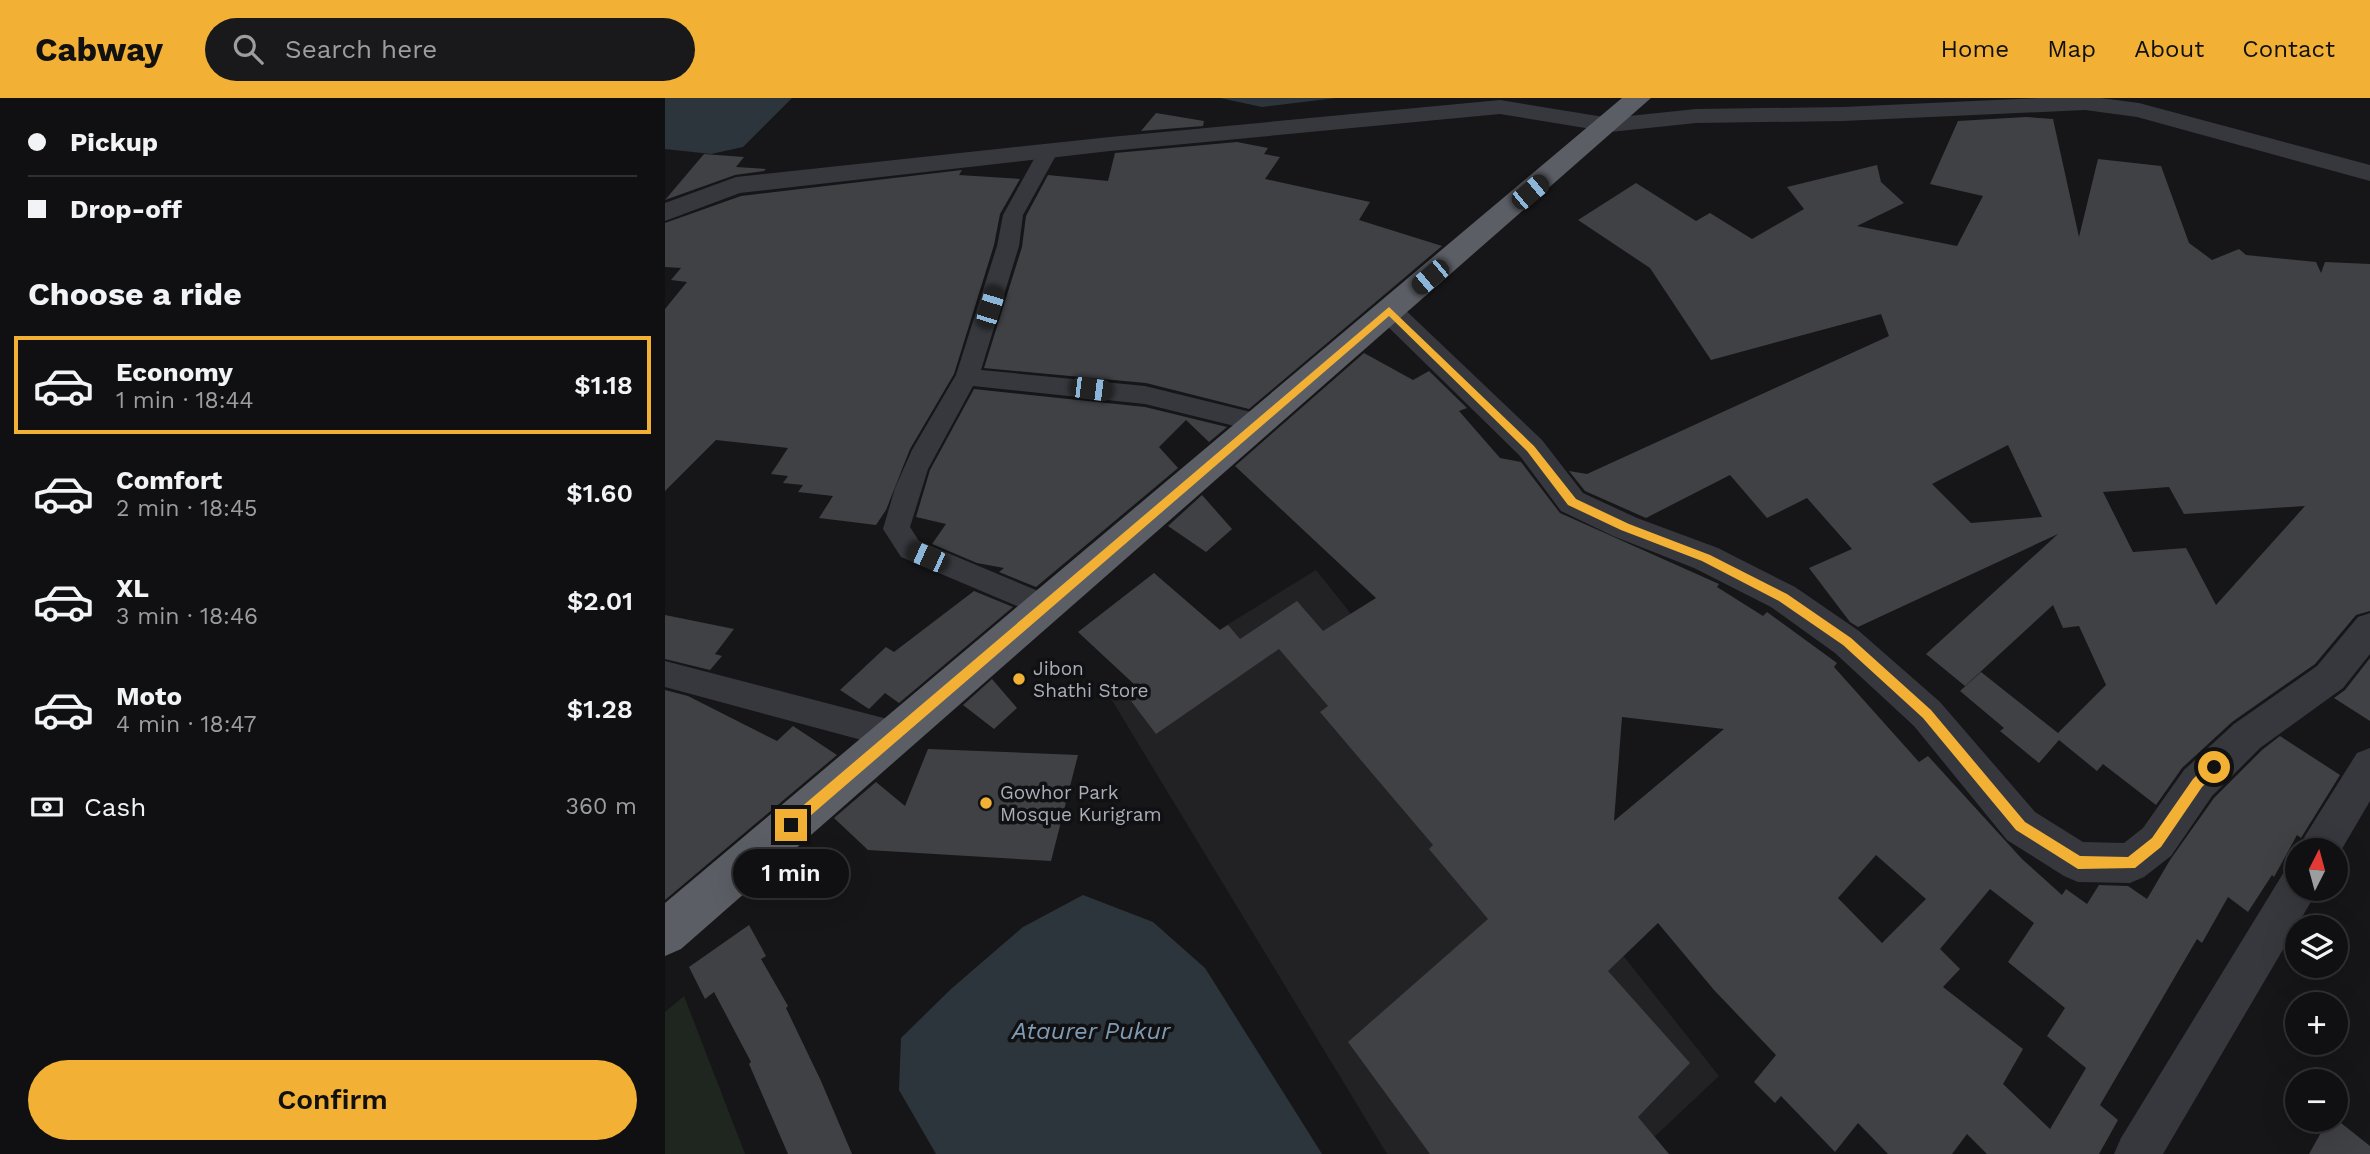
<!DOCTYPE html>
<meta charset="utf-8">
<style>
:root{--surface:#101012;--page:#19191b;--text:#f1f3f6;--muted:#9c9d9f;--line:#303032;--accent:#f2b134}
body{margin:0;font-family:"Work Sans",sans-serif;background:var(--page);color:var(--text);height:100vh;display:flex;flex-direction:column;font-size:26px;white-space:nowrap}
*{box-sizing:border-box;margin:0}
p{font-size:23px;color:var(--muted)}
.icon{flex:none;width:38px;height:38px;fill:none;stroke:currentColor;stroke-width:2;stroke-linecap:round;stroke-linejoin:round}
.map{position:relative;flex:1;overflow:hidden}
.side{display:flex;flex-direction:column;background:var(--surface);width:665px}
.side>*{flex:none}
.top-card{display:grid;align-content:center;height:154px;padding:0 28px;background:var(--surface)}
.needle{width:46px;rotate:6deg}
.fabs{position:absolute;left:1620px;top:740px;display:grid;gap:14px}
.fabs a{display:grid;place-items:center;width:63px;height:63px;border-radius:50%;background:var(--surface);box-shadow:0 7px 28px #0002,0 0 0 2px var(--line);font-size:35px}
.end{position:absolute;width:32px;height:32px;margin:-16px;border:9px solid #f2b134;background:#111;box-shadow:0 0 0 4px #111}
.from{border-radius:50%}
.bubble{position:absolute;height:49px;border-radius:24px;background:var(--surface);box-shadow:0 7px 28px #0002,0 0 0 2px var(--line);font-size:23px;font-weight:600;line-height:49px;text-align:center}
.car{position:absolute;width:21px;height:42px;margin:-21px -10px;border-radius:9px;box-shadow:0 0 5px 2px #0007;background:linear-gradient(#222 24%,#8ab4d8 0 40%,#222 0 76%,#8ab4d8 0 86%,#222 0)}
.top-card b{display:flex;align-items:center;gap:24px;height:66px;font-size:26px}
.top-card b+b{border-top:2px solid var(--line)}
.top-card i{width:18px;height:18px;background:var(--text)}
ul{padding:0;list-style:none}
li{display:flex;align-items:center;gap:21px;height:98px;margin:0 14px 10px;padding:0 14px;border:4px solid transparent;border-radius:0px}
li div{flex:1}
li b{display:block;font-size:26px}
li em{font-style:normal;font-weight:600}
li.on{border-color:var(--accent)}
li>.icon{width:63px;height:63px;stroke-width:1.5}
h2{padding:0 28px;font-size:32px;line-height:84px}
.pay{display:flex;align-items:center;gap:18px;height:77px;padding:0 28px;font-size:26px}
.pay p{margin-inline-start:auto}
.cta{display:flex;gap:14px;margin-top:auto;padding:14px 28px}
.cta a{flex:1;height:80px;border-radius:42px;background:var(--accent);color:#111;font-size:28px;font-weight:600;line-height:80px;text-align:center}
header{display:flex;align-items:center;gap:42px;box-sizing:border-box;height:98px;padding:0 35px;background:var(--accent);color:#111}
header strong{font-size:33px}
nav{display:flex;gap:38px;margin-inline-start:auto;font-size:24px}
.search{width:490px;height:63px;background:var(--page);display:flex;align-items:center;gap:18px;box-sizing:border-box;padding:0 24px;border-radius:38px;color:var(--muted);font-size:26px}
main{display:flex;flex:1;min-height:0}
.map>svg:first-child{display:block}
.built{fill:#222225}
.green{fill:#1e261f}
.water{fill:#2c353c}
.building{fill:#404145;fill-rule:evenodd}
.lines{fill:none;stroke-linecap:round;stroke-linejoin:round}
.minor{fill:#37383d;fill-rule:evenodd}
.tertiary{fill:#37383d;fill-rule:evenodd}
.trunk{fill:#5b5e65;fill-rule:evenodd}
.route{fill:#f2b134}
.poi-dot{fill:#f2b134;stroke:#111113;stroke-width:2.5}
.labels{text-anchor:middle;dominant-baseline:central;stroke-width:7;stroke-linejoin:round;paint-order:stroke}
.poi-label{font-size:19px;fill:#a8adb8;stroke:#111113;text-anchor:start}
.near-water-label{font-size:24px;font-style:italic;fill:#7f9bb3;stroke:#111113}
</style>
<header>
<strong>Cabway</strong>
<div class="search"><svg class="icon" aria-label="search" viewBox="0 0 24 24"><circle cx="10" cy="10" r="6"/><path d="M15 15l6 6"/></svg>Search here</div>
<nav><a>Home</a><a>Map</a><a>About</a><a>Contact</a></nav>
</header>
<main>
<section class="side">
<div class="top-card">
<b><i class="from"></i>Pickup</b>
<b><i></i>Drop-off</b>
</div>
<h2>Choose a ride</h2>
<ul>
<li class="on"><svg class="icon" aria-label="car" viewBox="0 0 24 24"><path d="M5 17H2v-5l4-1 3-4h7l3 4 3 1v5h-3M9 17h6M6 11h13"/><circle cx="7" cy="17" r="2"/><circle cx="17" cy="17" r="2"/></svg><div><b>Economy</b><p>1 min · 18:44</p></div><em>$1.18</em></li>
<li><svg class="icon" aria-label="car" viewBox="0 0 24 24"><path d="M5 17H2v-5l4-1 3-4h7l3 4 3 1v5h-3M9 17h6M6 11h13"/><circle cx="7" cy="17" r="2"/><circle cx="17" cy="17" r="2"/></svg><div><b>Comfort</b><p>2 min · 18:45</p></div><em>$1.60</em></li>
<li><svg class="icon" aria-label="car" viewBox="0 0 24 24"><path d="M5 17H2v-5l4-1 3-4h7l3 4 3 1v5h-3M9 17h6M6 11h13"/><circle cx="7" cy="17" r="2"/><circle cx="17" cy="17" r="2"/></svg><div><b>XL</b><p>3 min · 18:46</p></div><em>$2.01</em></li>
<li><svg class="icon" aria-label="car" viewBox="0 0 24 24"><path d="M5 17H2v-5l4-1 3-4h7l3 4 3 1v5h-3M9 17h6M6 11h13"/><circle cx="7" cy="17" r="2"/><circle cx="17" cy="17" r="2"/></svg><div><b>Moto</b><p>4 min · 18:47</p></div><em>$1.28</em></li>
</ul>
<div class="pay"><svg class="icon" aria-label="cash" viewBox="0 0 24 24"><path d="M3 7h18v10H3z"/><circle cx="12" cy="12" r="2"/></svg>Cash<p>360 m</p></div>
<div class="cta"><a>Confirm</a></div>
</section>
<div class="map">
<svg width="1705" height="1056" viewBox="0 0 1705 1056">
<rect width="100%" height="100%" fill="#161618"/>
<path class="built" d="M651 472 1054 978 971 1056H722L445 599Z"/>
<path class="green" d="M19 898 80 1056H0V914Z"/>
<path class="water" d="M0 0H127L78 49 46 56 0 51Z
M555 0H671L597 9Z
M418 797 488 824 540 870 657 1056H271L234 992 236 940 286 891 358 829Z"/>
<path class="building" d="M491 15 539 23 538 28 476 33Z
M1361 19 1388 21 1414 139 1433 61 1496 68 1524 145 1547 162 1574 151 1581 157 1651 164 1656 175 1660 164 1705 166V513L1691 517 1650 566 1567 624 1517 670 1491 707 1438 666 1432 673 1394 642 1374 665 1335 633 1339 630 1295 593 1316 574 1393 635 1441 587 1414 528 1398 530 1388 507 1300 588 1261 556 1393 436 1193 529 1185 524 1144 470 1187 451 1142 400 1102 420 1065 377 981 420 920 393 904 373 922 376 1224 238 1216 216 1046 262 985 170 913 122 971 85 1031 123 1045 115 1087 141 1139 111 1122 89 1212 67 1216 84 1239 105 1192 128 1292 148 1318 98 1265 86 1293 23ZM1343 347 1377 419 1306 425 1267 386ZM1504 389 1519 416 1640 408 1551 507 1521 450 1468 454 1438 394Z
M572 44 603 50 599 56 615 59 600 81 705 104 694 122 777 148 584 311 481 285 319 270 357 149 361 118 383 77 443 83 450 55Z
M39 56 79 59 71 69 101 71 99 73 70 77 0 102Z
M297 72 294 77 355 81 335 116 329 147 289 276 245 351 221 412 211 427 154 420 168 398 133 394 138 387 118 385 123 378 106 376 123 350 51 342 0 393V211L22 184 6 182 16 170 0 169V125L76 98Z
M699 255 748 282 764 273 802 310 794 313 835 360 856 364 895 415 1054 486 1052 489 1098 518 1102 514 1172 565 1169 569 1254 664 1263 658 1357 761 1397 797 1401 791 1422 806 1434 787 1463 788 1482 801 1505 762 1549 700 1597 652 1615 638 1675 677 1636 740 1632 737 1609 779 1607 777 1583 814 1563 799 1537 845 1532 841 1435 1007 1453 1022 1434 1056H1322L1302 1036 1287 1056H1223L1193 1025 1170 1054 1116 998 1110 1005 1089 984 1111 957 1049 892 993 825 943 873 1025 965 973 1019 1004 1056H765L683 944 823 821 764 751 768 747 655 614 663 608 614 551 491 636 460 595 471 588 413 534 489 475 555 532 563 527 575 541 632 503 658 533 711 500 570 368ZM957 619 1059 631 949 723ZM1211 757 1261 801 1217 845 1173 800ZM1325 791 1369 825 1343 864 1400 910 1382 938 1421 970 1385 1031 1338 986 1358 951 1278 889 1295 871 1275 851Z
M309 291 480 309 562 329 544 344 521 322 494 349 513 370 371 489 334 474 339 470 312 465 267 446 281 426 251 419 265 372Z
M537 397 567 431 541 454 503 428Z
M309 493 348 509 234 605 220 595 204 611 175 592 221 549 229 554Z
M0 517 69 531 50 556 57 558 45 572 0 561Z
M1705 560V623L1669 600 1680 592Z
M327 581 352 610 329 631 298 607Z
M0 592 23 598 112 643 128 628 172 657 0 802Z
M263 651 413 657 386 763 203 752 169 720 211 684 240 708Z
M84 827 101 858 96 861 123 908 121 910 156 983 187 1056H123L84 966 86 964 49 894 40 901 24 869Z
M1671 1021 1705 1048V1056H1644L1663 1022Z"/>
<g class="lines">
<path class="minor" d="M384 46 391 48 394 52 358 117 354 148 316 272 480 288 594 316 603 318 606 325 603 332 594 334 480 306 308 288 263 371 245 429 254 443 390 500 394 508 390 516 380 520 236 459 218 431 230 390 247 352 291 277 332 148 338 117 374 52 377 48Z
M0 563 230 623 241 627 245 637 241 647 230 651 0 589Z"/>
<path class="tertiary" d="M1373 0H1436L1474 5 1705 67V83L1472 19 1420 12 1178 23 1031 25 945 34 835 16 445 53 75 95 0 123V105L71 79 445 39 835 2 945 20 1031 11 1178 9Z
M724 203 734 206 877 342 918 395 972 420 1053 450 1130 489 1194 533 1275 604 1370 714 1418 744 1459 745 1478 730 1519 672 1569 626 1652 568 1693 519 1705 515V556L1678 590 1595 650 1547 698 1506 758 1479 779 1465 785 1413 784 1399 778 1342 742 1249 628 1170 555 1106 509 1029 470 948 438 896 413 855 358 714 220 710 213 714 206Z
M1705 650V703L1671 761V752H1634L1640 738 1692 655Z
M1633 768V791H1652L1647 802 1498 1056H1449L1456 1040 1619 774Z"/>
<path class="trunk" d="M957 0H986L16 851 0 858V805Z"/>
</g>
<path class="route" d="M724 209 869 348 911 401 964 426 1045 457 1122 496 1186 540 1266 612 1360 724 1415 758 1463 759 1487 740 1528 681 1545 665H1553V673L1537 689 1496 749 1470 770 1413 771 1351 732 1258 620 1178 547 1114 503 1037 463 956 432 903 407 862 353 724 218 130 731H121V722Z"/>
<g class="poi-dot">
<circle cx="354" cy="581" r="7"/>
<circle cx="321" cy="705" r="7"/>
</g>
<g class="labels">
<g class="poi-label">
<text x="368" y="570">Jibon<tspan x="368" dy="22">Shathi Store</tspan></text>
<text x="335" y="694">Gowhor Park<tspan x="335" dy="22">Mosque Kurigram</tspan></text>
</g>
<g class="near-water-label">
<text x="426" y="933">Ataurer Pukur</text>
</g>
</g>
</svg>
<div class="fabs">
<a><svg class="needle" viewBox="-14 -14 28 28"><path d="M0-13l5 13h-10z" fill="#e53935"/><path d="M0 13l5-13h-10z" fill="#9c9d9f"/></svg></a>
<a><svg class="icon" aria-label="layers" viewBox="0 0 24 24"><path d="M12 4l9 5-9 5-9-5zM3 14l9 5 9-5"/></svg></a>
<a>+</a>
<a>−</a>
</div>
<i class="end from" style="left:1549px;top:669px"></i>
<i class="end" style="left:126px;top:727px"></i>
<div class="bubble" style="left:68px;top:751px;width:116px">1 min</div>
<i class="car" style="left:865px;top:94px;rotate:50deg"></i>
<i class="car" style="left:765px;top:179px;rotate:230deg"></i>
<i class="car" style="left:325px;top:209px;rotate:17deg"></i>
<i class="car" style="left:426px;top:291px;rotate:97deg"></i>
<i class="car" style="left:262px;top:459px;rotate:294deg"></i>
</div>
</main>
